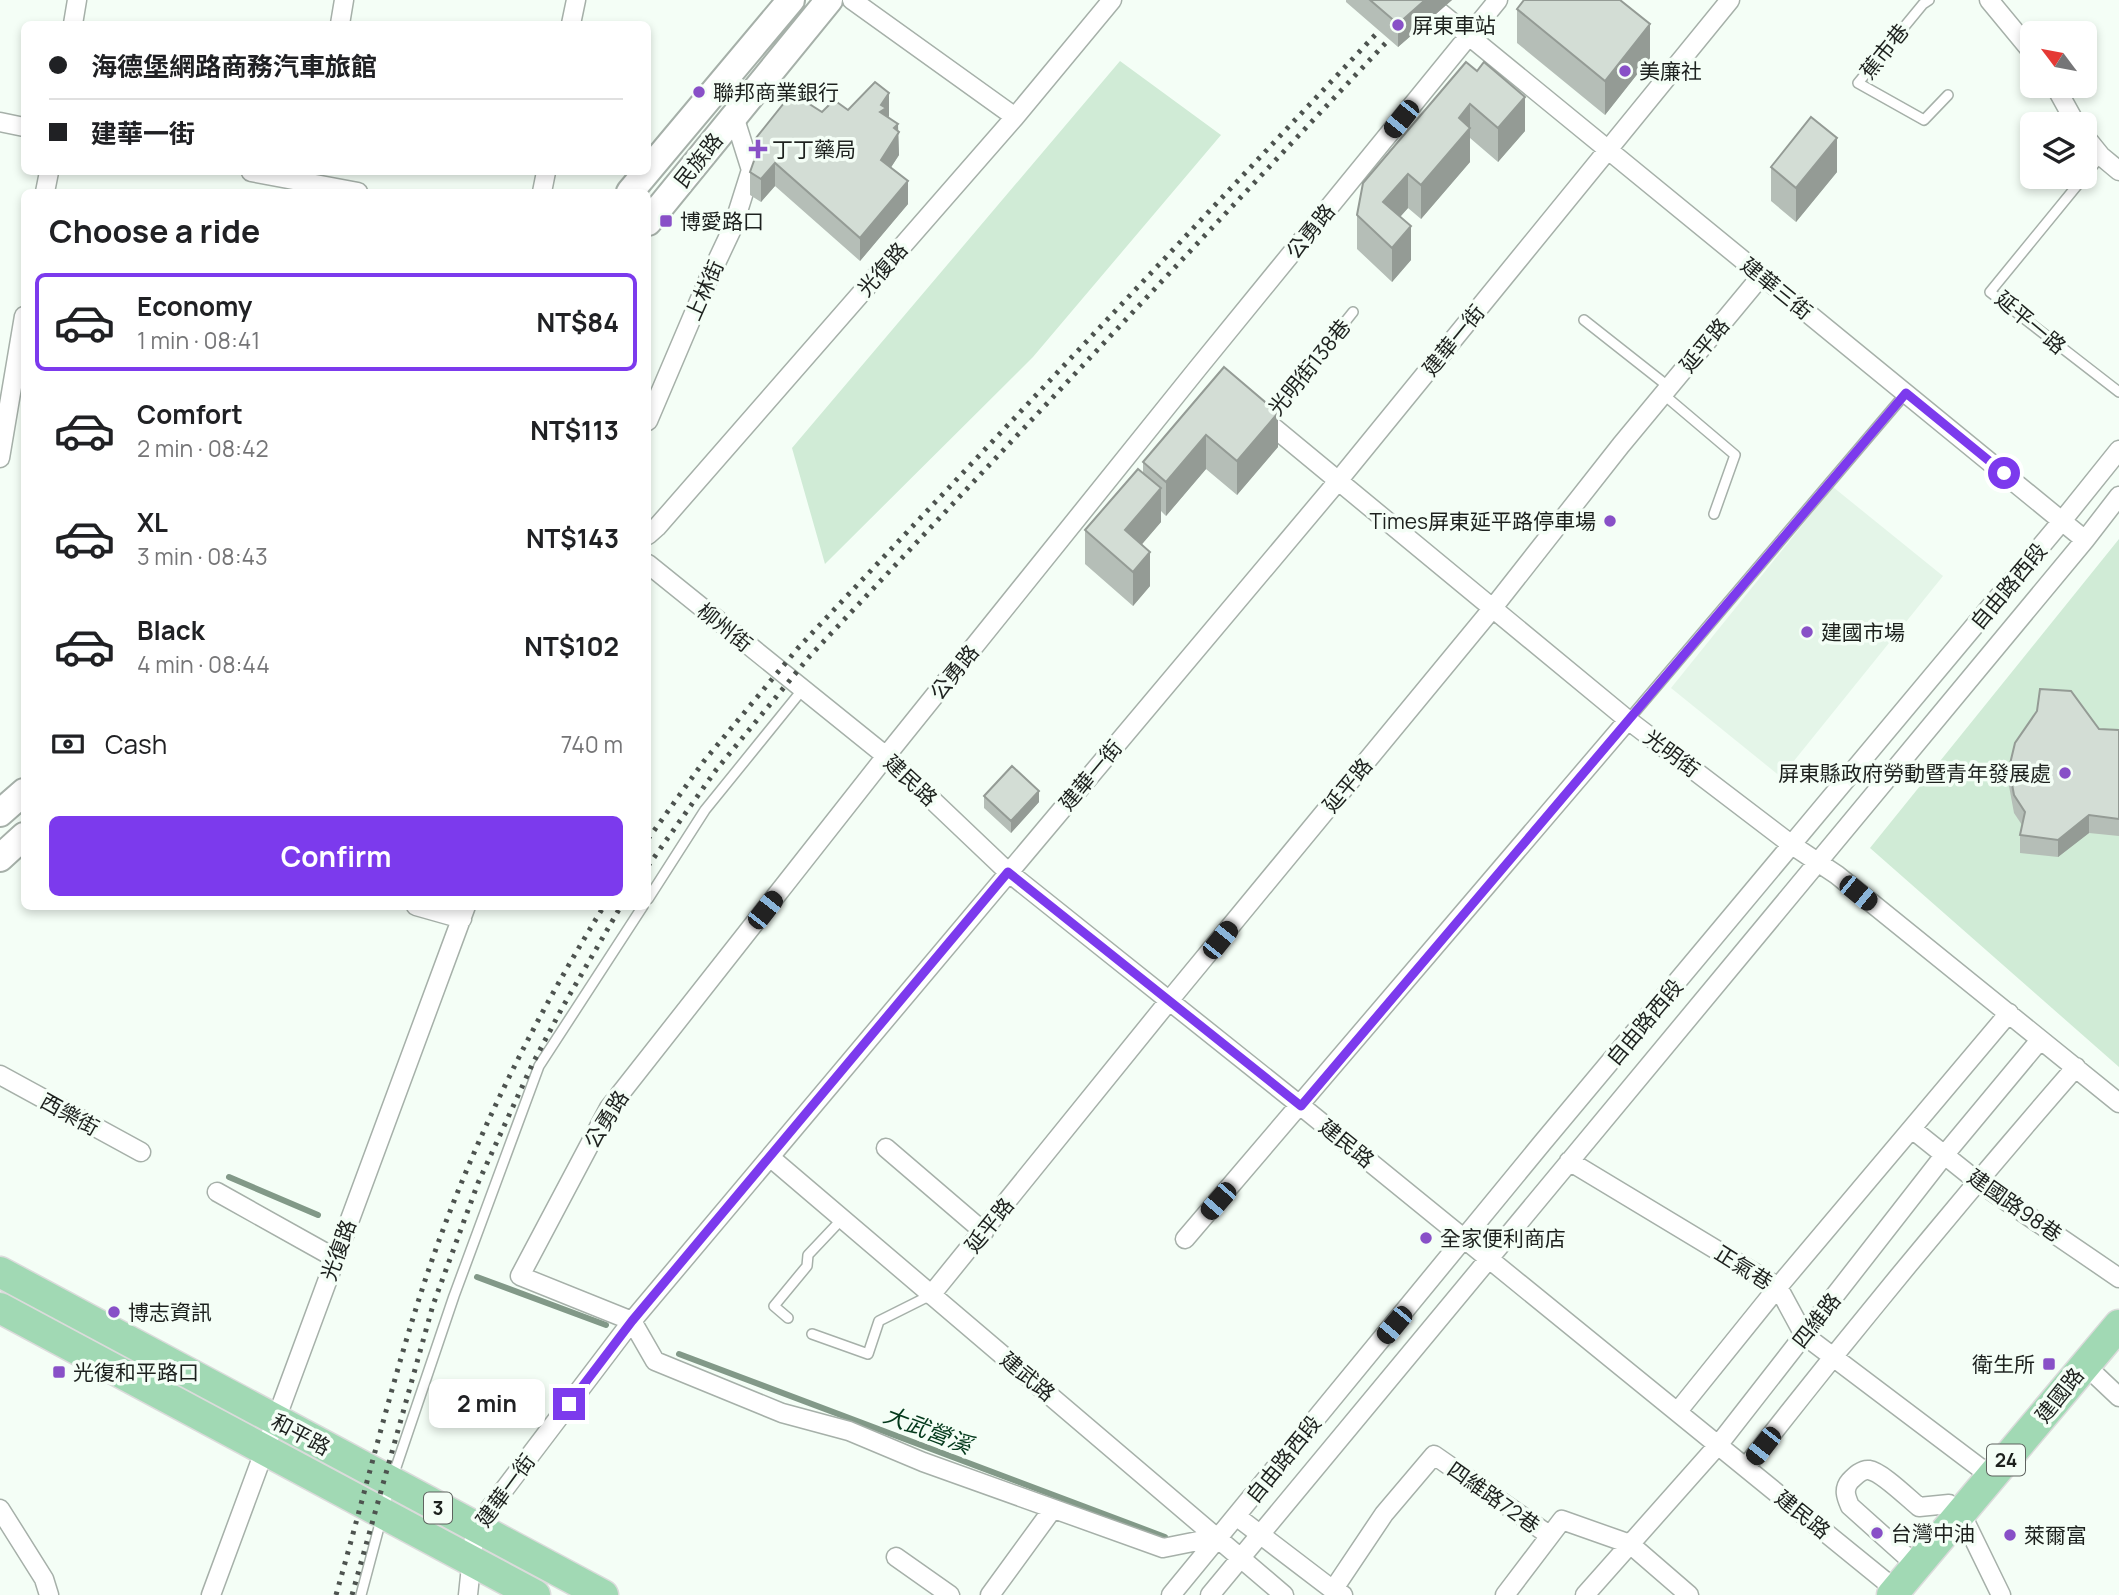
<!DOCTYPE html>
<meta charset="utf-8">
<style>
:root{--surface:#fff;--page:#f6f6f6;--text:#202124;--muted:#757577;--line:#e0e0e0;--accent:#7c3aed}
body{margin:0;font-family:Manrope,"Noto Sans TC",sans-serif;background:var(--page);color:var(--text);height:100vh;display:flex;flex-direction:column;font-size:26px;white-space:nowrap}
*{box-sizing:border-box;margin:0}
p{font-size:23px;color:var(--muted)}
.icon{flex:none;width:38px;height:38px;fill:none;stroke:currentColor;stroke-width:2;stroke-linecap:round;stroke-linejoin:round}
.map{position:relative;flex:1;overflow:hidden}
.drawer{position:absolute;left:21px;top:189px;width:630px;height:721px;display:flex;flex-direction:column;background:var(--surface);border-radius:10px;box-shadow:0 4px 10px #0003}
.drawer>*{flex:none}
.guide{position:absolute;left:21px;top:21px;width:630px;height:154px;border-radius:10px;box-shadow:0 4px 10px #0003;display:grid;align-content:center;height:154px;padding:0 28px;background:var(--surface)}
.needle{width:46px;rotate:302deg}
.buttons{position:absolute;left:2020px;top:21px;display:grid;gap:14px}
.buttons a{display:grid;place-items:center;width:77px;height:77px;border-radius:10px;background:var(--surface);box-shadow:0 4px 10px #0003;font-size:35px}
.end{position:absolute;width:32px;height:32px;margin:-16px;border:9px solid #7c3aed;background:#fff;box-shadow:0 0 0 4px #fff}
.from{border-radius:50%}
.bubble{position:absolute;height:49px;border-radius:10px;background:var(--surface);box-shadow:0 4px 10px #0003;font-size:23px;font-weight:700;line-height:49px;text-align:center}
.car{position:absolute;width:21px;height:42px;margin:-21px -10px;border-radius:9px;box-shadow:0 0 5px 2px #0007;background:linear-gradient(#222 24%,#8ab4d8 0 40%,#222 0 76%,#8ab4d8 0 86%,#222 0)}
.guide b{display:flex;align-items:center;gap:24px;height:66px;font-size:26px}
.guide b+b{border-top:2px solid var(--line)}
.guide i{width:18px;height:18px;background:var(--text)}
ul{padding:0;list-style:none}
li{display:flex;align-items:center;gap:21px;height:98px;margin:0 14px 10px;padding:0 14px;border:4px solid transparent;border-radius:10px}
li div{flex:1}
li b{display:block;font-size:26px}
li em{font-style:normal;font-weight:700}
li.current{border-color:var(--accent)}
li>.icon{width:63px;height:63px;stroke-width:1.5}
h2{padding:0 28px;font-size:32px;line-height:84px}
.pay{display:flex;align-items:center;gap:18px;height:77px;padding:0 28px;font-size:26px}
.pay p{margin-inline-start:auto}
.primary-button{display:flex;gap:14px;margin-top:auto;padding:14px 28px}
.primary-button a{flex:1;height:80px;border-radius:10px;background:var(--accent);color:#fff;font-size:28px;font-weight:700;line-height:80px;text-align:center}
.map>svg:first-child{display:block}
.built{fill:#e4f5e8}
.green{fill:#d0ebd6}
.lines{fill:none;stroke-linecap:round;stroke-linejoin:round}
.stream{stroke:#829988;stroke-width:6}
.lane-casing{stroke:#a6b0a9;stroke-width:12}
.street-casing{stroke:#a6b0a9;stroke-width:21}
.secondary-casing{stroke:#a6b0a9;stroke-width:30}
.primary-casing{stroke:#dbdbdb;stroke-width:33}
.lane{stroke:#fff;stroke-width:9}
.street{stroke:#fff;stroke-width:18}
.secondary{stroke:#fff;stroke-width:26}
.primary{stroke:#a1d9b4;stroke-width:30}
.rail{stroke:#4d534f;stroke-width:5;stroke-dasharray:3.5 7;stroke-linecap:butt}
.wall{fill:#b5beb7}
.shaded-wall{fill:#949b95}
.building{fill:#d3ddd5;stroke:#949b95;stroke-width:2}
.route{stroke:#7c3aed;stroke-width:9}
.poi-dot{fill:#8850c7;stroke:#f4fef6;stroke-width:2.5}
.labels{text-anchor:middle;dominant-baseline:central;stroke-width:7;stroke-linejoin:round;paint-order:stroke}
.shield{fill:#f4fef6;stroke:#5e635f;stroke-width:2}
.shield-label{font-size:19px;font-weight:bold;fill:#1d211e}
.poi-label{font-size:21px;fill:#1d211e;stroke:#f4fef6;text-anchor:start}
.street-label{font-size:21px;fill:#1d211e;stroke:#f4fef6}
.water-label{font-size:23px;font-style:italic;fill:#02381a;stroke:#f4fef6}
</style>
<div class="map">
<svg width="2119" height="1595" viewBox="0 0 2119 1595">
<rect width="100%" height="100%" fill="#f4fef6"/>
<path class="built" d="M1833 487 1943 576 1781 777 1671 688Z"/>
<path class="green" d="M1120 61 1221 135 1033 357 825 564 792 448Z
M2119 539V1067L1870 848Z"/>
<g class="lines">
<path class="stream" d="M229 1177 318 1215
M477 1277 606 1325
M679 1354 1165 1537"/>
<defs>
<path id="lane" d="M1929 0 1923 4 1858 83 1924 120 1948 95
M2084 176 2101 156
M2084 177 1990 292 2119 392
M1584 320 1669 387
M1663 394 1735 455 1714 514
M1269 417 1353 312
M1628 720 1906 393
M648 899 705 810 803 689
M788 1318 774 1306 807 1266 808 1255 842 1219
M812 1334 868 1354 879 1321 931 1295
M361 1595 391 1482 454 1296 539 1066 643 906"/>
<path id="street" d="M852 0 1015 117
M1425 0 2085 540
M1989 0 2032 52
M73 24 77 0
M340 24 344 0
M571 24 576 0
M2055 86 2076 124
M0 122 24 127
M2084 135 2101 156 2119 171
M251 172 358 192
M45 192 49 172
M542 192 546 172
M1261 417 1628 720 1792 845 1837 875 2119 1103
M648 421 708 280 733 227 751 170 734 116
M0 458 24 316
M648 535 657 527 1015 117 1112 0
M648 564 886 756 1008 872 1301 1106 1896 1590
M416 906 462 919
M0 1075 141 1152
M1912 1129 1977 1181 2119 1278
M886 1148 984 1232
M771 1158 1284 1595
M1569 1161 1778 1287 1804 1335 1992 1477
M217 1192 335 1258
M1185 1239 1628 720
M931 1295 1168 1002 1492 609 1621 445 1762 275
M2084 1364 2119 1397
M1678 1411 1778 1287 2009 1013
M1746 1467C1852 1331 1962 1198 2076 1067
M0 1509 44 1579 49 1595
M1236 1516 1333 1590 1343 1595
M1218 1537 1163 1548 923 1462 849 1431 782 1413 655 1361 632 1321 520 1276 609 1108 886 756 1198 368 1498 0
M896 1557 950 1595
M1917 1566 1850 1506C1846 1497 1843 1489 1850 1481 1855 1476 1862 1469 1869 1470 1882 1472 1909 1499 1919 1507L1949 1504 1962 1515 2001 1595
M1333 1590 1384 1514 1434 1455 1549 1535
M211 1595 466 906
M468 1595 475 1528 632 1321 1338 481 1730 0
M990 1595 1052 1510
M1171 1595 1543 1142 2062 521 2119 450
M1210 1595 2085 540 2119 496
M1505 1595 1562 1520 1630 1544 1689 1595
M1585 1595 1719 1444 1946 1153 2040 1040"/>
<path id="secondary" d="M630 192 791 0
M648 222 829 0
M0 813 24 792
M0 858 24 836"/>
<path id="primary" d="M0 1272 603 1595
M0 1308 535 1595
M1892 1595 2119 1325"/>
</defs>
<use href="#lane" class="lane-casing"/>
<use href="#street" class="street-casing"/>
<use href="#secondary" class="secondary-casing"/>
<use href="#primary" class="primary-casing"/>
<use href="#lane" class="lane"/>
<use href="#street" class="street"/>
<use href="#secondary" class="secondary"/>
<use href="#primary" class="primary"/>
<path class="rail" d="M648 839 704 761 798 648 1408 0
M648 866 716 770 809 657 1426 0
M336 1595C364 1497 388 1396 419 1299 463 1161 528 1029 604 906
M352 1595 433 1305 478 1183 532 1065 562 1008 621 906"/>
</g>
<path class="wall" d="M1346 0H1452L1398 47 1346 2Z
M1517 9 1650 58 1605 115 1517 43Z
M1466 62 1525 131 1498 162 1470 138V162L1421 219 1408 208 1400 217 1411 260 1392 282 1357 249V215Z
M822 112 889 116 888 118 898 131 899 155 891 167 908 204 860 261 775 186 761 202 750 195V172L756 155V138Z
M1771 167 1837 172 1796 222 1771 201Z
M1224 367 1278 447 1237 495 1206 469 1166 516 1161 511V522L1142 544 1150 586 1133 606 1085 564V530L1143 473V462Z
M2099 729 2119 730V836L2089 833 2058 857 2020 853V835L2022 825 2014 813 2009 786V768Z
M984 796 1039 802 1011 833 984 808Z"/>
<path class="shaded-wall" d="M1425 0H1452L1398 47V24Z
M1650 24V58L1605 115V81Z
M889 93V116L886 122 880 112 881 105Z
M1525 97V131L1498 162V128Z
M1470 104V162L1421 219V185L1459 118Z
M898 124 899 155 881 183V160L894 128Z
M1837 138V172L1796 222V188Z
M775 163V186L761 202V179Z
M1408 174V208L1383 236V202Z
M908 181V204L860 261V238Z
M1411 226V260L1392 282V248Z
M1278 413V447L1237 495V461Z
M1206 435V469L1166 516V482Z
M1161 488V522L1125 564V530Z
M1150 552V586L1133 606V572Z
M1039 791V802L1011 833V821Z
M2089 815V833L2058 857V840Z"/>
<path class="building" d="M1370 0H1425L1398 24Z
M1524 0H1620L1650 24 1605 81 1517 9Z
M1466 62 1477 71 1484 62 1525 97 1498 128 1470 104 1459 118 1470 128 1421 185 1408 174 1383 202 1411 226 1392 248 1357 215 1363 183Z
M875 82 889 93 881 105 886 108 880 112 898 124 894 128 899 132 881 160 908 181 860 238 775 163 761 179 750 172 761 141 756 138 792 93 822 112 834 100 848 110Z
M1811 117 1837 138 1796 188 1771 167Z
M1224 367 1278 413 1237 461 1206 435 1166 482 1143 462Z
M1138 469 1161 488 1125 530 1150 552 1133 572 1085 530Z
M2040 689 2071 691 2099 729 2119 730V819L2089 815 2058 840 2020 835 2025 812 2014 795 2009 768 2015 743 2037 711Z
M1012 766 1039 791 1011 821 984 796Z"/>
<g class="lines">
<path class="route" d="M569 1404 632 1321 1008 872 1301 1106 1906 393 2004 473"/>
</g>
<g class="poi-dot">
<circle cx="1398" cy="25" r="7"/>
<circle cx="1625" cy="71" r="7"/>
<circle cx="699" cy="92" r="7"/>
<path d="M754.5 138.5h7v7h7v7h-7v7h-7v-7h-7v-7h7z"/>
<rect x="659" y="214" width="14" height="14" rx="3.5"/>
<circle cx="1610" cy="521" r="7"/>
<circle cx="1807" cy="632" r="7"/>
<circle cx="2065" cy="773" r="7"/>
<circle cx="1426" cy="1238" r="7"/>
<circle cx="114" cy="1312" r="7"/>
<rect x="2042" y="1357" width="14" height="14" rx="3.5"/>
<rect x="52" y="1365" width="14" height="14" rx="3.5"/>
<circle cx="1877" cy="1533" r="7"/>
<circle cx="2010" cy="1535" r="7"/>
</g>
<g class="labels">
<g class="shield">
<rect x="1987" y="1444.5" width="38" height="31" rx="5"/>
<rect x="424" y="1492.5" width="28" height="31" rx="5"/>
</g>
<g class="shield-label">
<text x="2006" y="1460">24</text>
<text x="438" y="1508">3</text>
</g>
<g class="poi-label">
<text x="1412" y="25">屏東車站</text>
<text x="1639" y="71">美廉社</text>
<text x="713" y="92">聯邦商業銀行</text>
<text x="772" y="149">丁丁藥局</text>
<text x="680" y="221">博愛路口</text>
<text x="1596" y="521" text-anchor="end">Times屏東延平路停車場</text>
<text x="1821" y="632">建國市場</text>
<text x="2051" y="773" text-anchor="end">屏東縣政府勞動暨青年發展處</text>
<text x="1440" y="1238">全家便利商店</text>
<text x="128" y="1312">博志資訊</text>
<text x="2035" y="1364" text-anchor="end">衛生所</text>
<text x="73" y="1372">光復和平路口</text>
<text x="1891" y="1533">台灣中油</text>
<text x="2024" y="1535">萊爾富</text>
</g>
<g class="street-label">
<text transform="translate(1884 51) rotate(-51)">蕉市巷</text>
<text transform="translate(698 160) rotate(-51)">民族路</text>
<text transform="translate(1310 231) rotate(-51)">公勇路</text>
<text transform="translate(882 269) rotate(-49)">光復路</text>
<text transform="translate(1777 288) rotate(39)">建華三街</text>
<text transform="translate(704 290) rotate(-66)">上林街</text>
<text transform="translate(2031 322) rotate(40)">延平一路</text>
<text transform="translate(1453 340) rotate(-51)">建華一街</text>
<text transform="translate(1704 345) rotate(-50)">延平路</text>
<text transform="translate(1309 367) rotate(-51)">光明街138巷</text>
<text transform="translate(2008 586) rotate(-50)">自由路西段</text>
<text transform="translate(725 627) rotate(39)">柳州街</text>
<text transform="translate(954 672) rotate(-51)">公勇路</text>
<text transform="translate(1672 753) rotate(37)">光明街</text>
<text transform="translate(1090 775) rotate(-50)">建華一街</text>
<text transform="translate(911 780) rotate(43)">建民路</text>
<text transform="translate(1347 785) rotate(-50)">延平路</text>
<text transform="translate(1644 1022) rotate(-50)">自由路西段</text>
<text transform="translate(70 1114) rotate(29)">西樂街</text>
<text transform="translate(606 1119) rotate(-58)">公勇路</text>
<text transform="translate(1347 1143) rotate(39)">建民路</text>
<text transform="translate(2015 1205) rotate(35)">建國路98巷</text>
<text transform="translate(989 1225) rotate(-51)">延平路</text>
<text transform="translate(338 1250) rotate(-70)">光復路</text>
<text transform="translate(1744 1267) rotate(32)">正氣巷</text>
<text transform="translate(1816 1320) rotate(-52)">四維路</text>
<text transform="translate(1028 1376) rotate(40)">建武路</text>
<text transform="translate(2059 1395) rotate(-51)">建國路</text>
<text transform="translate(301 1434) rotate(28)">和平路</text>
<text transform="translate(1283 1459) rotate(-51)">自由路西段</text>
<text transform="translate(505 1490) rotate(-54)">建華一街</text>
<text transform="translate(1494 1497) rotate(35)">四維路72巷</text>
<text transform="translate(1803 1514) rotate(39)">建民路</text>
</g>
<g class="water-label">
<text transform="translate(928 1429) rotate(21)">大武營溪</text>
</g>
</g>
</svg>
<div class="buttons">
<a><svg class="needle" viewBox="-14 -14 28 28"><path d="M0-13l5 13h-10z" fill="#e53935"/><path d="M0 13l5-13h-10z" fill="#757577"/></svg></a>
<a><svg class="icon" aria-label="layers" viewBox="0 0 24 24"><path d="M12 4l9 5-9 5-9-5zM3 14l9 5 9-5"/></svg></a>
</div>
<i class="end from" style="left:2004px;top:473px"></i>
<i class="end" style="left:569px;top:1404px"></i>
<div class="bubble" style="left:429px;top:1379px;width:116px">2 min</div>
<i class="car" style="left:1401px;top:119px;rotate:219deg"></i>
<i class="car" style="left:1858px;top:893px;rotate:129deg"></i>
<i class="car" style="left:765px;top:910px;rotate:38deg"></i>
<i class="car" style="left:1220px;top:940px;rotate:39deg"></i>
<i class="car" style="left:1218px;top:1201px;rotate:221deg"></i>
<i class="car" style="left:1394px;top:1325px;rotate:220deg"></i>
<i class="car" style="left:1763px;top:1446px;rotate:218deg"></i>
<div class="guide">
<b><i class="from"></i>海德堡網路商務汽車旅館</b>
<b><i></i>建華一街</b>
</div>
<section class="drawer">
<h2>Choose a ride</h2>
<ul>
<li class="current"><svg class="icon" aria-label="car" viewBox="0 0 24 24"><path d="M5 17H2v-5l4-1 3-4h7l3 4 3 1v5h-3M9 17h6M6 11h13"/><circle cx="7" cy="17" r="2"/><circle cx="17" cy="17" r="2"/></svg><div><b>Economy</b><p>1 min · 08:41</p></div><em>NT$84</em></li>
<li><svg class="icon" aria-label="car" viewBox="0 0 24 24"><path d="M5 17H2v-5l4-1 3-4h7l3 4 3 1v5h-3M9 17h6M6 11h13"/><circle cx="7" cy="17" r="2"/><circle cx="17" cy="17" r="2"/></svg><div><b>Comfort</b><p>2 min · 08:42</p></div><em>NT$113</em></li>
<li><svg class="icon" aria-label="car" viewBox="0 0 24 24"><path d="M5 17H2v-5l4-1 3-4h7l3 4 3 1v5h-3M9 17h6M6 11h13"/><circle cx="7" cy="17" r="2"/><circle cx="17" cy="17" r="2"/></svg><div><b>XL</b><p>3 min · 08:43</p></div><em>NT$143</em></li>
<li><svg class="icon" aria-label="car" viewBox="0 0 24 24"><path d="M5 17H2v-5l4-1 3-4h7l3 4 3 1v5h-3M9 17h6M6 11h13"/><circle cx="7" cy="17" r="2"/><circle cx="17" cy="17" r="2"/></svg><div><b>Black</b><p>4 min · 08:44</p></div><em>NT$102</em></li>
</ul>
<div class="pay"><svg class="icon" aria-label="cash" viewBox="0 0 24 24"><path d="M3 7h18v10H3z"/><circle cx="12" cy="12" r="2"/></svg>Cash<p>740 m</p></div>
<div class="primary-button"><a>Confirm</a></div>
</section>
</div>
